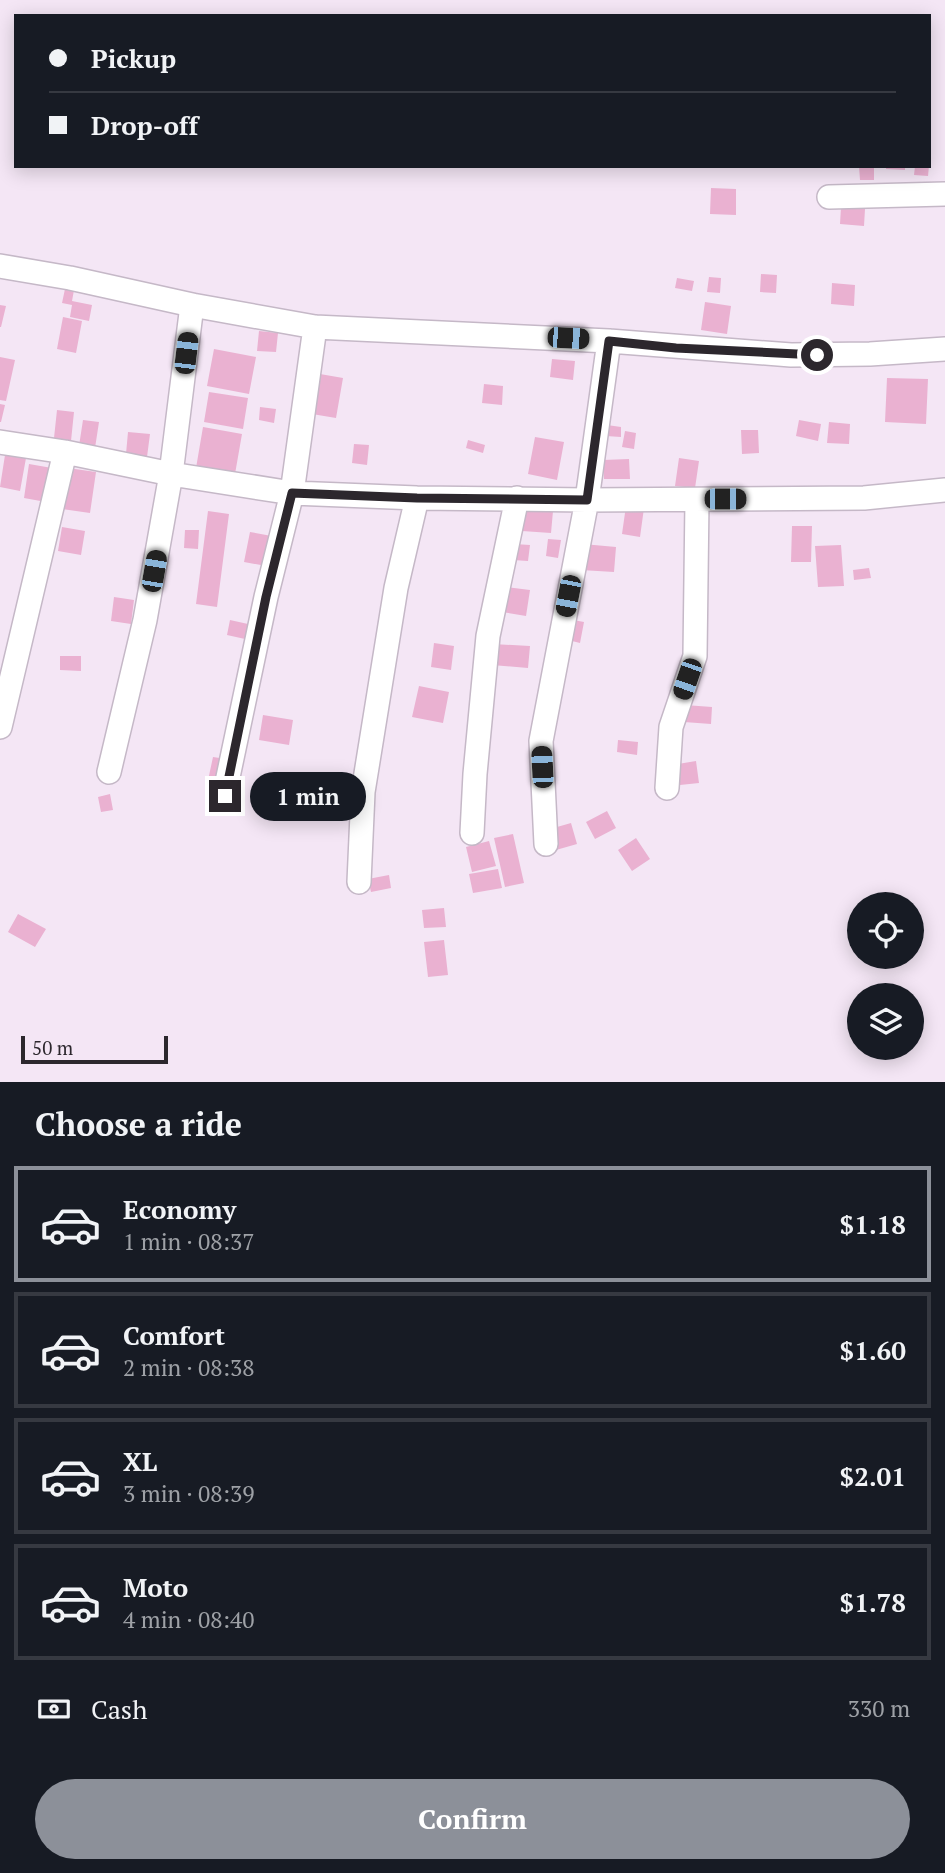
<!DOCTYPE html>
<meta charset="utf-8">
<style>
:root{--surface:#171b24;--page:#242831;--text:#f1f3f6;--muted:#9ea1a6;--line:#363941;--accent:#8c9099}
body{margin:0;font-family:"PT Serif",serif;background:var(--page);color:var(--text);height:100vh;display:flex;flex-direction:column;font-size:26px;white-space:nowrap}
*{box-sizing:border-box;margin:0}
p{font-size:23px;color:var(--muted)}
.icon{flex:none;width:38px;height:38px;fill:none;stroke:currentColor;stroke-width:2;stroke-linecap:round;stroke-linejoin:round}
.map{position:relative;height:1082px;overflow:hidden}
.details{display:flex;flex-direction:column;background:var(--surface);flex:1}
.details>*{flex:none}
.hud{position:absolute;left:14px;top:14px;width:917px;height:154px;border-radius:0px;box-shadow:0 4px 18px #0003;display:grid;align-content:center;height:154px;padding:0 35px;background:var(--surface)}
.controls{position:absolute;left:847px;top:892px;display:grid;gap:14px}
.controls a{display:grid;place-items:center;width:77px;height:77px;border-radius:50%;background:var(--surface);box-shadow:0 4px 18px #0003;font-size:35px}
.scale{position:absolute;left:21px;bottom:18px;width:147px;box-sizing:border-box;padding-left:7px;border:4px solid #2c272d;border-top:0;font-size:19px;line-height:24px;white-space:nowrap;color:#2c272d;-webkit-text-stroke:5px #f4e6f5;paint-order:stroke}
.end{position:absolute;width:32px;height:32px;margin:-16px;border:9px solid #2c272d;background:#fff;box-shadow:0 0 0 4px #fff}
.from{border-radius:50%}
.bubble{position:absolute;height:49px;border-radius:24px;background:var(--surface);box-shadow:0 4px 18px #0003;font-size:23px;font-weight:800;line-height:49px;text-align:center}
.car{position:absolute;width:21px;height:42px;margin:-21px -10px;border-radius:9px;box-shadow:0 0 5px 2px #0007;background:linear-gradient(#222 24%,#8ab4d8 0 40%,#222 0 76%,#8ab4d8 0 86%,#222 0)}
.hud b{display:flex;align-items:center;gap:24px;height:66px;font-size:26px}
.hud b+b{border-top:2px solid var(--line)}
.hud i{width:18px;height:18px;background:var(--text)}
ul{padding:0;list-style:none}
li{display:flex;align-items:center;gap:21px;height:116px;margin:0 14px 10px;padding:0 21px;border:4px solid var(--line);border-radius:0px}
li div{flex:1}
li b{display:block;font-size:26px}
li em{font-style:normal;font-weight:800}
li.on{border-color:var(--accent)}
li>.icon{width:63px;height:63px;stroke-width:1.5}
h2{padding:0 35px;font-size:32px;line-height:84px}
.pay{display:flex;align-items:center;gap:18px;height:77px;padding:0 35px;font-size:26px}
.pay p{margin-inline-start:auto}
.primary-button{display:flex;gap:14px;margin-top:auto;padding:14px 35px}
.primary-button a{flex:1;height:80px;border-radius:42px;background:var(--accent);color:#fff;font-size:28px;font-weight:800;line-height:80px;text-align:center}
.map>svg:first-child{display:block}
.building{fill:#eab1d1}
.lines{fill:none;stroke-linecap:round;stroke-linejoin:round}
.street-casing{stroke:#c5b8c7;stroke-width:26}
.street{stroke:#fff;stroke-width:23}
.route{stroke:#2c272d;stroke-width:9}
</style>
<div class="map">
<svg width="945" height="1082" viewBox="0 0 945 1082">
<rect width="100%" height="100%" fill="#f4e6f5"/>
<path class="building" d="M859 166H874V180H860Z
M886 166H905V170L886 169Z
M915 166H929L928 176 914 175Z
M711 188 736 189V215L710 214Z
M841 207 865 209 864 226 840 224Z
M761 274 777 275 776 293 760 292Z
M709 277 721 278 720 293 707 292Z
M677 278 694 281 692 291 675 288Z
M832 283 855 285 854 306 831 304Z
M65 289 74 290 72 301 92 305 89 321 70 317 72 305 62 303Z
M705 302 731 306 727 334 701 330Z
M0 305 6 306 1 327H0Z
M63 317 82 321 76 353 57 349Z
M259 331 278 333 276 352 257 351Z
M214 349 256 357 249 394 207 386Z
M0 357 15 360 6 401 0 400Z
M552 359 575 361 573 380 550 377Z
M320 374 343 378 336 418 312 414Z
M887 378 928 379 926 424 885 422Z
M484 384 503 386 502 405 482 403Z
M209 392 248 398 243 429 204 422Z
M0 404 5 405 1 422H0Z
M260 407 276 409 274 423 259 420Z
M57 410 74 412 71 441 54 438Z
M83 420 99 422 95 448 79 446Z
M799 420 821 424 818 441 796 436Z
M829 422 850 424 849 444 827 443Z
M607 425 621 427V437L606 436Z
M203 427 242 434 235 474 196 468Z
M741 430H758L759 453 742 454Z
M625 431 636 433 634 449 622 447Z
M128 432 150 434 147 457 126 454Z
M535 437 564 442 557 480 528 474Z
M468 440 485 445 483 453 466 448Z
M354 444 369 445 367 465 352 463Z
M5 455 26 458 20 491 0 487Z
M679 458 699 461 695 488 675 486Z
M629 459 630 479H604L603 460Z
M29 464 52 468 46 502 24 498Z
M68 468 96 472 90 513 62 509Z
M626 506 644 508 640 537 622 534Z
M523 508 553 511 551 533 522 531Z
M208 511 229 514 217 607 196 604Z
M792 526H812L811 562H791Z
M62 527 85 531 81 555 58 551Z
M185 530H199L198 549 184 548Z
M250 532 277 537 272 567 244 562Z
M548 539 561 540 558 558 546 556Z
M514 544 530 545 528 561 513 560Z
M583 544 616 547 614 572 581 570Z
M841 545 844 586 818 587 815 546Z
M869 568 871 578 854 580 853 570Z
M506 587 530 590 526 616 502 612Z
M114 597 134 600 131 624 111 621Z
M568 619 584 622 580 643 564 639Z
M230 620 248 624 245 639 227 635Z
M434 643 454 646 451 670 431 667Z
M493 644 530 646 528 668 492 665Z
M60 656H81V671L60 670Z
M419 686 449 692 443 723 412 717Z
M685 705 712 707 711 724 684 722Z
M263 715 293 720 289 745 259 740Z
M618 740 638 742 637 755 617 752Z
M213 757 226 759 220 788 207 785Z
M696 761 699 783 680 785 678 764Z
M110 794 113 810 101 812 98 797Z
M290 794H305L306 807 291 808Z
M607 811 616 828 595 839 586 822Z
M571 823 577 844 556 850 550 829Z
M513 834 524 883 505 887 494 838Z
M636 838 650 859 632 871 618 850Z
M489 841 496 866 472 872 466 847Z
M498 869 502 888 473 893 469 874Z
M389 875 391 888 371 892 368 879Z
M444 908 446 927 424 928 422 910Z
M18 914 46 929 35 947 8 932Z
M444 940 448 975 428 977 424 942Z"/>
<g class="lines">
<defs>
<path id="street" d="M829 197 945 194
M0 266 70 278 192 305 315 327 609 341 791 355 870 354 945 349
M0 442 65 452 171 474 292 493 417 498 587 500 864 498 945 490
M0 727 65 452
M109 772 145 620 171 474 192 305
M667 788 671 727 695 656 697 500
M224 796 266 597 292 493 315 327
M472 833 475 774 488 636 517 498
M546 844 541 741 587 500 609 341
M359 882 363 792 396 588 417 498"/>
</defs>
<use href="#street" class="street-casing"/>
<use href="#street" class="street"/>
</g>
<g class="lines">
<path class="route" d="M225 796 266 597 292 493 417 498 587 500 609 341 676 348 817 355"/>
</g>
</svg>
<div class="controls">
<a><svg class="icon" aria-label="locate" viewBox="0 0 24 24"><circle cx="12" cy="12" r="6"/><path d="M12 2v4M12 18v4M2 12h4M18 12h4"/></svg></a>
<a><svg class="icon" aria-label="layers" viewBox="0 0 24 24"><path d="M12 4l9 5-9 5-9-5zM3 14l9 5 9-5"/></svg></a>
</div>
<div class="scale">50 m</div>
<i class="end from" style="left:817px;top:355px"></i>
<i class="end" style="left:225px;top:796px"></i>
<div class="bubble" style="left:250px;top:772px;width:116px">1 min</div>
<i class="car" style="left:568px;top:338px;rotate:93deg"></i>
<i class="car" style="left:186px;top:353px;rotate:7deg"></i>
<i class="car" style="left:725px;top:499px;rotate:90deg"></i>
<i class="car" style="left:154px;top:571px;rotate:10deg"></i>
<i class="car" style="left:568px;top:596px;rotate:191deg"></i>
<i class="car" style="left:687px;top:679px;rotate:199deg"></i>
<i class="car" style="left:542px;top:767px;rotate:357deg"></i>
<div class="hud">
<b><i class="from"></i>Pickup</b>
<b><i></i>Drop-off</b>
</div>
</div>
<section class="details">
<h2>Choose a ride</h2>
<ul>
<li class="on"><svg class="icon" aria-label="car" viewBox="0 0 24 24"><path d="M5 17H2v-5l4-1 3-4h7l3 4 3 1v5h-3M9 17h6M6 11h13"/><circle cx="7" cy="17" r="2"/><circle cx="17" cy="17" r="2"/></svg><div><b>Economy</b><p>1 min · 08:37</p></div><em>$1.18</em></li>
<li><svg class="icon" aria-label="car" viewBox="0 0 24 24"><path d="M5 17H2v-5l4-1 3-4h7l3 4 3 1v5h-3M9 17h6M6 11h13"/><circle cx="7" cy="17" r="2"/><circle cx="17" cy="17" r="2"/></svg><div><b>Comfort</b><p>2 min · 08:38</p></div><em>$1.60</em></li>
<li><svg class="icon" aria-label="car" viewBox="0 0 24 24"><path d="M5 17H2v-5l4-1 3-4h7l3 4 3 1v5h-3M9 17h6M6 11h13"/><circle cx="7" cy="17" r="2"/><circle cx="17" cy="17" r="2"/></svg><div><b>XL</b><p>3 min · 08:39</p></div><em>$2.01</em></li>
<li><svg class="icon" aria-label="car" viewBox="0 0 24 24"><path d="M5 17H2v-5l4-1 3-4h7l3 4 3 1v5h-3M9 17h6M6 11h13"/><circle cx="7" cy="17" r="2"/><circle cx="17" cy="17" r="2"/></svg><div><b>Moto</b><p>4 min · 08:40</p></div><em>$1.78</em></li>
</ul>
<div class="pay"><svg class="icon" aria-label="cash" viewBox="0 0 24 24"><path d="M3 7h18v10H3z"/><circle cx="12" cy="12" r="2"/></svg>Cash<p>330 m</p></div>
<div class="primary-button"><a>Confirm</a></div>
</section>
